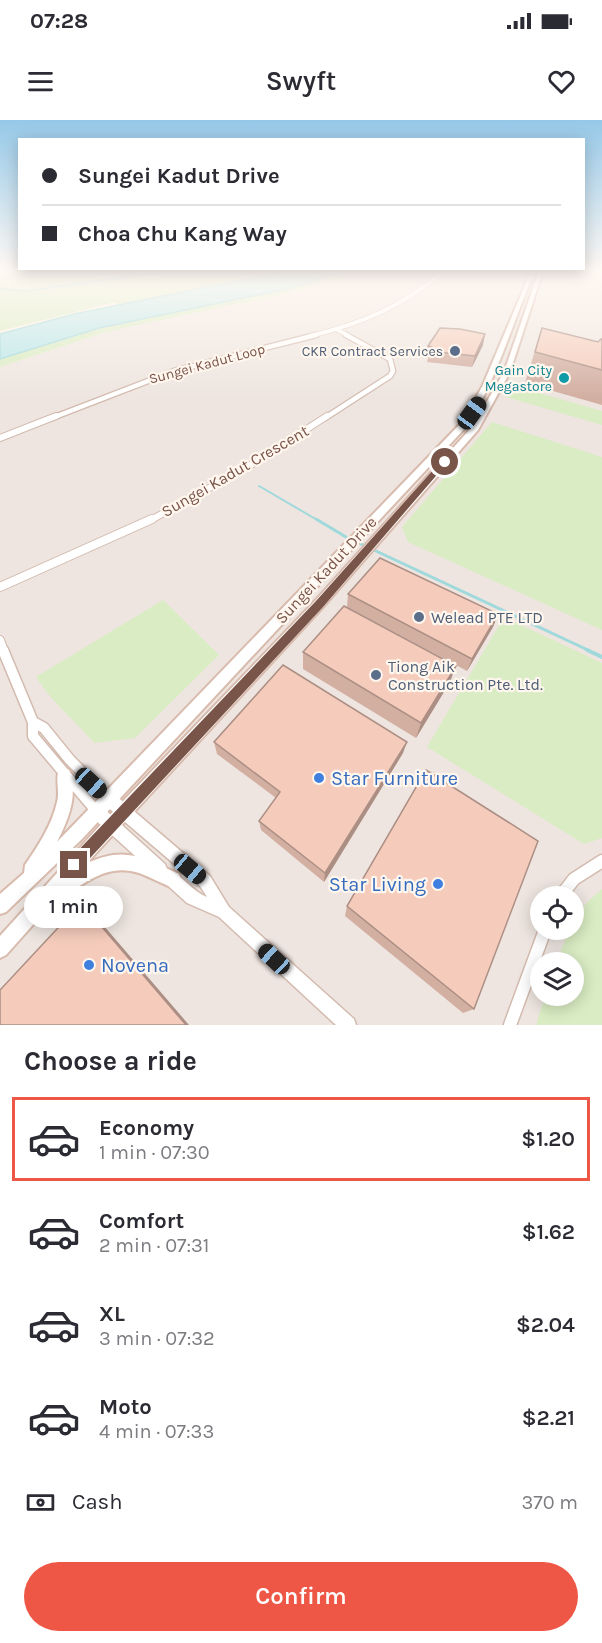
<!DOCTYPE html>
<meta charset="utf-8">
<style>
:root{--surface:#fff;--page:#f2f2f3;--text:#2b2b33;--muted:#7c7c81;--line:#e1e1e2;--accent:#ee5745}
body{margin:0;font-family:Karla,sans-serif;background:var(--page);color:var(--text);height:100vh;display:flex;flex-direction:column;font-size:22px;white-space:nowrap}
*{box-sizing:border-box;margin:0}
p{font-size:20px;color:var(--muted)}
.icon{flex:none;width:33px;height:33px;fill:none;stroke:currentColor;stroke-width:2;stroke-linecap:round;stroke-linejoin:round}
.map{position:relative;height:905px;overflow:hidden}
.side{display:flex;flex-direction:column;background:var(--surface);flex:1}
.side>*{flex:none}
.top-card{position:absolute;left:18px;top:18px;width:567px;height:132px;border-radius:0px;box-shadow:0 3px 15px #0003;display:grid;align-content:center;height:132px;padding:0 24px;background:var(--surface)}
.tools{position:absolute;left:530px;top:766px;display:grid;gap:12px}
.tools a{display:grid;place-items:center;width:54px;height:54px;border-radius:50%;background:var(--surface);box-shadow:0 3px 15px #0003;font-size:30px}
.end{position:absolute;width:27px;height:27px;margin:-14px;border:8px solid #795449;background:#fff;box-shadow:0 0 0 3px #fff}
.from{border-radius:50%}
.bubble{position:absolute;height:42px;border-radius:21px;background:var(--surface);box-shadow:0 3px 15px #0003;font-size:20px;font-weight:600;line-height:42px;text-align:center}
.car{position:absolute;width:18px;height:36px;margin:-18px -9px;border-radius:8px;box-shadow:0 0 4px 2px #0007;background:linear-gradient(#222 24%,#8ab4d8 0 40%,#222 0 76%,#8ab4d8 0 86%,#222 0)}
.top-card b{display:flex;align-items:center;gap:21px;height:57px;font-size:22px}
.top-card b+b{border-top:2px solid var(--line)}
.top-card i{width:15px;height:15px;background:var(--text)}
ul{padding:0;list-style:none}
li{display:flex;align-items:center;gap:18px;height:84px;margin:0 12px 9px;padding:0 12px;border:3px solid transparent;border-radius:0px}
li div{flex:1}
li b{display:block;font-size:22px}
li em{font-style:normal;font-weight:600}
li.on{border-color:var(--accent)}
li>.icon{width:54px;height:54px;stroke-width:1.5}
h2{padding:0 24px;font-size:27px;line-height:72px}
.pay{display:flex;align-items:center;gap:15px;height:66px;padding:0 24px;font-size:22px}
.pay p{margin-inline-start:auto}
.primary-button{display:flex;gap:12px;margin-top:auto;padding:12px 24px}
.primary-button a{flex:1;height:69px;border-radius:36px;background:var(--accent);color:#fff;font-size:24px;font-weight:600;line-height:69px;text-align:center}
.status{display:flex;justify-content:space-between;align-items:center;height:42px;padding:0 30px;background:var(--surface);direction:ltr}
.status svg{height:16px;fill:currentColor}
header{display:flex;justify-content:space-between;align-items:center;height:78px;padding:0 24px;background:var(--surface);font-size:27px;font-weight:600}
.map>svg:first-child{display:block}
.industrial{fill:#eee5e0;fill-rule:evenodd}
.green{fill:#d9ecc3}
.water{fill:#b9e7e9;stroke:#9fd9db;stroke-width:1.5}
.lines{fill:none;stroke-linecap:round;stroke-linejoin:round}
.stream-far3{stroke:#9fd9db;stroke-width:1.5}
.stream-far2{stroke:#9fd9db;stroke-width:2}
.stream-far1{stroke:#9fd9db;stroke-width:3}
.stream{stroke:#9fd9db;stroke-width:4}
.minor-far5-casing{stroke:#d3baae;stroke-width:5}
.minor-far4-casing{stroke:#d3baae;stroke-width:7}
.minor-far3-casing{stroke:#d3baae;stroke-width:8}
.minor-far2-casing{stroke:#d3baae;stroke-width:10}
.minor-far1-casing{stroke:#d3baae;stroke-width:13}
.minor-casing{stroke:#d3baae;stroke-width:15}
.tertiary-casing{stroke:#d3baae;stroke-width:3}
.secondary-casing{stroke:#d8bbad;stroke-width:4}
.minor-far5{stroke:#fff;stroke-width:4}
.minor-far4{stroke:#fff;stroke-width:4.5}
.minor-far3{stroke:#fff;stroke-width:6}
.minor-far2{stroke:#fff;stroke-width:8}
.minor-far1{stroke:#fff;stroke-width:10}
.minor{stroke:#fff;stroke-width:12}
.tertiary{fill:#fff;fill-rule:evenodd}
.secondary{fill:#fff;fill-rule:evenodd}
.wall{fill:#d3afa2}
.shaded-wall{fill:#ac8f84}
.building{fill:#f5ccbc;stroke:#ac8f84;stroke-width:1.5}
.route{fill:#795449}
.service-dot{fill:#5c6f8a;stroke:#fff6ee;stroke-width:2}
.culture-dot{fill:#0f9aa8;stroke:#fff6ee;stroke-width:2}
.shop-dot{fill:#3f7fe0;stroke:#fff6ee;stroke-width:2}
.labels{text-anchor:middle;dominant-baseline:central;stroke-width:4.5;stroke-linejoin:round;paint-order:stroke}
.far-service-label{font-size:14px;fill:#4e5e75;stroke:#fff6ee;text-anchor:end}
.far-street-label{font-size:14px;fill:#795449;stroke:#fff6ee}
.far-culture-label{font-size:14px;fill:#0d838f;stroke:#fff6ee;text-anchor:end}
.street-label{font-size:16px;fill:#795449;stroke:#fff6ee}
.service-label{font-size:16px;fill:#4e5e75;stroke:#fff6ee;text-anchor:start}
.near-shop-label{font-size:20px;fill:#366cbe;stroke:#fff6ee;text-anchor:start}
</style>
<div class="status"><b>07:28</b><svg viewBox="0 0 49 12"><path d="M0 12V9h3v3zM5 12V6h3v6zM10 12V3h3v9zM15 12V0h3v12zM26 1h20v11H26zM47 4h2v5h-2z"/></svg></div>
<header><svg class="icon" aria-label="menu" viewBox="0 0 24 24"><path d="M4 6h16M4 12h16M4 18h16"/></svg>Swyft<svg class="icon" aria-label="heart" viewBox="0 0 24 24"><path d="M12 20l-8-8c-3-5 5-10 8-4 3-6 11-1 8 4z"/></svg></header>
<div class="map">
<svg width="602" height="905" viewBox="0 0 602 905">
<rect width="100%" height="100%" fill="#fef2e6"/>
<path class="industrial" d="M358 151H602V905H0V247L106 212 301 170ZM540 777H573V810H540ZM540 843H573V876H540Z"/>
<path class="green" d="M0 151H287L118 185 115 182 0 211Z
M347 151H358L301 170 106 212 0 247V239C68 214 138 199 209 185 256 175 303 168 347 151Z
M511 265 602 291V305L506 277Z
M492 302 602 337V510L408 422 402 407Z
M163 480 219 535 135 618 94 623C75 600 52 583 36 557Z
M504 497 602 543V718L584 724 427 627Z
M602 769V905H536L545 876H573V843H556L569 810H573C573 794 590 779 602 769Z"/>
<path class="water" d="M287 151H347L291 168 99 208 0 239V214L74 194Z"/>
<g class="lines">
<path class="stream-far3" d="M0 169 27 171 170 151"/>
<path class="stream-far2" d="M259 366 319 401"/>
<path class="stream-far1" d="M316 399 346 417
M361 424 590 531"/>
<path class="stream" d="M587 530 602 537"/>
<defs>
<path id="minor-far5" d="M584 151 602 153
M336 209 349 216
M310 216C360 204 405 186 443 151"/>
<path id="minor-far4" d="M52 298 174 251 316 215
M325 298 390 256 393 251 390 239 346 215"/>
<path id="minor-far3" d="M0 318 56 296
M149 401 251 345 327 296"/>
<path id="minor-far2" d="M0 467 152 399
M0 520 4 531"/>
<path id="minor-far1" d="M3 530 33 602V616L97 692
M33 602 44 608 70 640 109 679"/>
<path id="minor" d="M560 777 574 759 602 741
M510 905 545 810"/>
<path id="tertiary" d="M109 673 114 674 210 756 229 787 354 899 356 905H336L219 797 187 783 165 763 163 758 165 754 160 756 155 754 92 697 91 692 92 687 97 686 102 687 165 744 167 749 165 753 170 751C184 757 192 771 207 777L200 766 104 684 103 679 104 674Z"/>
<path id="secondary" d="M531 151H535C512 203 498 258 467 306L82 719 6 792 0 794V774L24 753 25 745C38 726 52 705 57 682 60 672 55 659 59 650L64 648 69 650C79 675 68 700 57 722L461 303 482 267Z
M539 151H543L510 252 478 310 323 487 86 744C124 725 144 738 179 754L181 760 179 766 173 768C161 763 150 757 139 753 108 743 86 762 62 778L55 780 6 835 0 838V816L105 700 315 481 472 307 504 252Z"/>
</defs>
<use href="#minor-far5" class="minor-far5-casing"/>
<use href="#minor-far4" class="minor-far4-casing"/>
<use href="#minor-far3" class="minor-far3-casing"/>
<use href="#minor-far2" class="minor-far2-casing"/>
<use href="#minor-far1" class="minor-far1-casing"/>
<use href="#minor" class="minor-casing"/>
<use href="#tertiary" class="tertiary-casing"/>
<use href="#secondary" class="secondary-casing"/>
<use href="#minor-far5" class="minor-far5"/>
<use href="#minor-far4" class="minor-far4"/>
<use href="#minor-far3" class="minor-far3"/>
<use href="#minor-far2" class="minor-far2"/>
<use href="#minor-far1" class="minor-far1"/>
<use href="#minor" class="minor"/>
<use href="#tertiary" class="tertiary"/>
<use href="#secondary" class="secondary"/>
</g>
<path class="wall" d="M542 208 598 222 602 219V285L525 263Z
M483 225 472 247 427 242 428 238 426 237 428 226Z
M348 474 498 494 493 507 467 551 347 487Z
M303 532 450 562 416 618 303 549Z
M214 622 403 633 324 762 261 710 259 701 276 678 217 634Z
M347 786 474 889 463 893 345 796Z"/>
<path class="shaded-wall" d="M485 214 483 225 472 247 475 236Z
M498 494 493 507 467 551 472 539Z
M456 546 450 562 416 618 421 603Z
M407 622 403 633 324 762 325 753Z
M89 792 98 799 189 905H186Z"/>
<path class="building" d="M440 208 460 209 485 214 475 236 429 231 432 227 428 226Z
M542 208 598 222 601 219H602V250L535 232Z
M380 438 498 494 472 539 348 474Z
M344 486 456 546 421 603 303 532Z
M283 545 407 622 325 753 259 701 280 672 214 622Z
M426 650 538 721 474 889 347 786Z
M89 792 186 905H0V870L70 795Z"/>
<linearGradient id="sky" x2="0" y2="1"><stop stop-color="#95c8e8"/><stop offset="0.54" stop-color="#fff9f4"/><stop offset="1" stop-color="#fff9f4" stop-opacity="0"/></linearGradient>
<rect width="602" height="278" fill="url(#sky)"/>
<path class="route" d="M442 340 448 342 323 487 79 750 74 752 69 750 67 745 69 740 316 481Z"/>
<g class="service-dot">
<circle cx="455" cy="231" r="6"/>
<circle cx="419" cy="497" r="6"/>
<circle cx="376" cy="555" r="6"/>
</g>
<circle class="culture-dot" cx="564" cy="258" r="6"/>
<g class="shop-dot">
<circle cx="319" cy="658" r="6"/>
<circle cx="438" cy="764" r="6"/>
<circle cx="89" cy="845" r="6"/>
</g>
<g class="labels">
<g class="far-service-label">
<text x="443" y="231">CKR Contract Services</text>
</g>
<g class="far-street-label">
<text transform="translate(207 244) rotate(-15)">Sungei Kadut Loop</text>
</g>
<g class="far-culture-label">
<text x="552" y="250">Gain City<tspan x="552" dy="16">Megastore</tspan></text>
</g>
<g class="street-label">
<text transform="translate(235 351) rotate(-30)">Sungei Kadut Crescent</text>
<text transform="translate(326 450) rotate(-47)">Sungei Kadut Drive</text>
</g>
<g class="service-label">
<text x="431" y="497">Welead PTE LTD</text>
<text x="388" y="546">Tiong Aik<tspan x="388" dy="18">Construction Pte. Ltd.</tspan></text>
</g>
<g class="near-shop-label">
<text x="331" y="658">Star Furniture</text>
<text x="426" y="764" text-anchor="end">Star Living</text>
<text x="101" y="845">Novena</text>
</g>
</g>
</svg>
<div class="tools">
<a><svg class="icon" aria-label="locate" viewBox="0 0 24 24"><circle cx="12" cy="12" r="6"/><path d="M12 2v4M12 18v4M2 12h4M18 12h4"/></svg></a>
<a><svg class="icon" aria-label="layers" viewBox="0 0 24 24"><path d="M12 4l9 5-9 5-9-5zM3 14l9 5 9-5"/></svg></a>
</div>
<i class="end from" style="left:445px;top:342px"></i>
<i class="end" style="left:74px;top:745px"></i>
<div class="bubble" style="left:24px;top:766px;width:99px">1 min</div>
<i class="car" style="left:472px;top:293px;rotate:36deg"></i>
<i class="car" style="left:91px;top:663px;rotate:132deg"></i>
<i class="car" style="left:190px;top:749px;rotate:130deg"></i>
<i class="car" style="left:274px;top:839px;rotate:313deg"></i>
<div class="top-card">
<b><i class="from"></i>Sungei Kadut Drive</b>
<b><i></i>Choa Chu Kang Way</b>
</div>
</div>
<section class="side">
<h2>Choose a ride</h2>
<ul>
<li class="on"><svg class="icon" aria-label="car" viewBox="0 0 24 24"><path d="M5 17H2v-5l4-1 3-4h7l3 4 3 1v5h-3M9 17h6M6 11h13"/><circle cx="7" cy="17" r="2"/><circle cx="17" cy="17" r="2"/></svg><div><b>Economy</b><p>1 min · 07:30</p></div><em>$1.20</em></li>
<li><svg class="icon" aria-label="car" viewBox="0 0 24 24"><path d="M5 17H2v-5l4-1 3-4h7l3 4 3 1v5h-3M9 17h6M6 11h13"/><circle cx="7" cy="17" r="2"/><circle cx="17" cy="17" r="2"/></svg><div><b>Comfort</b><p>2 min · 07:31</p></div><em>$1.62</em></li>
<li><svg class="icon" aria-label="car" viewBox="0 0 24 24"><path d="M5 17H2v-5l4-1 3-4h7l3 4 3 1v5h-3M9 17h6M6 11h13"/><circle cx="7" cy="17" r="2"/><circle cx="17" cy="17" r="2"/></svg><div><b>XL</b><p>3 min · 07:32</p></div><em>$2.04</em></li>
<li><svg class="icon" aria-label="car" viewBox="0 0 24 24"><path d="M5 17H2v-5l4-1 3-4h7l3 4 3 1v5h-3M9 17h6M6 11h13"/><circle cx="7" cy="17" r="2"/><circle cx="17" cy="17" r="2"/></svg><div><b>Moto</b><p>4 min · 07:33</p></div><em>$2.21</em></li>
</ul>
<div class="pay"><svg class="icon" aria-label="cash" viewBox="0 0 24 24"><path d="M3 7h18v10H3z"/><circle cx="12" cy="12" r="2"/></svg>Cash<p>370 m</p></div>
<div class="primary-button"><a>Confirm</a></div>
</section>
